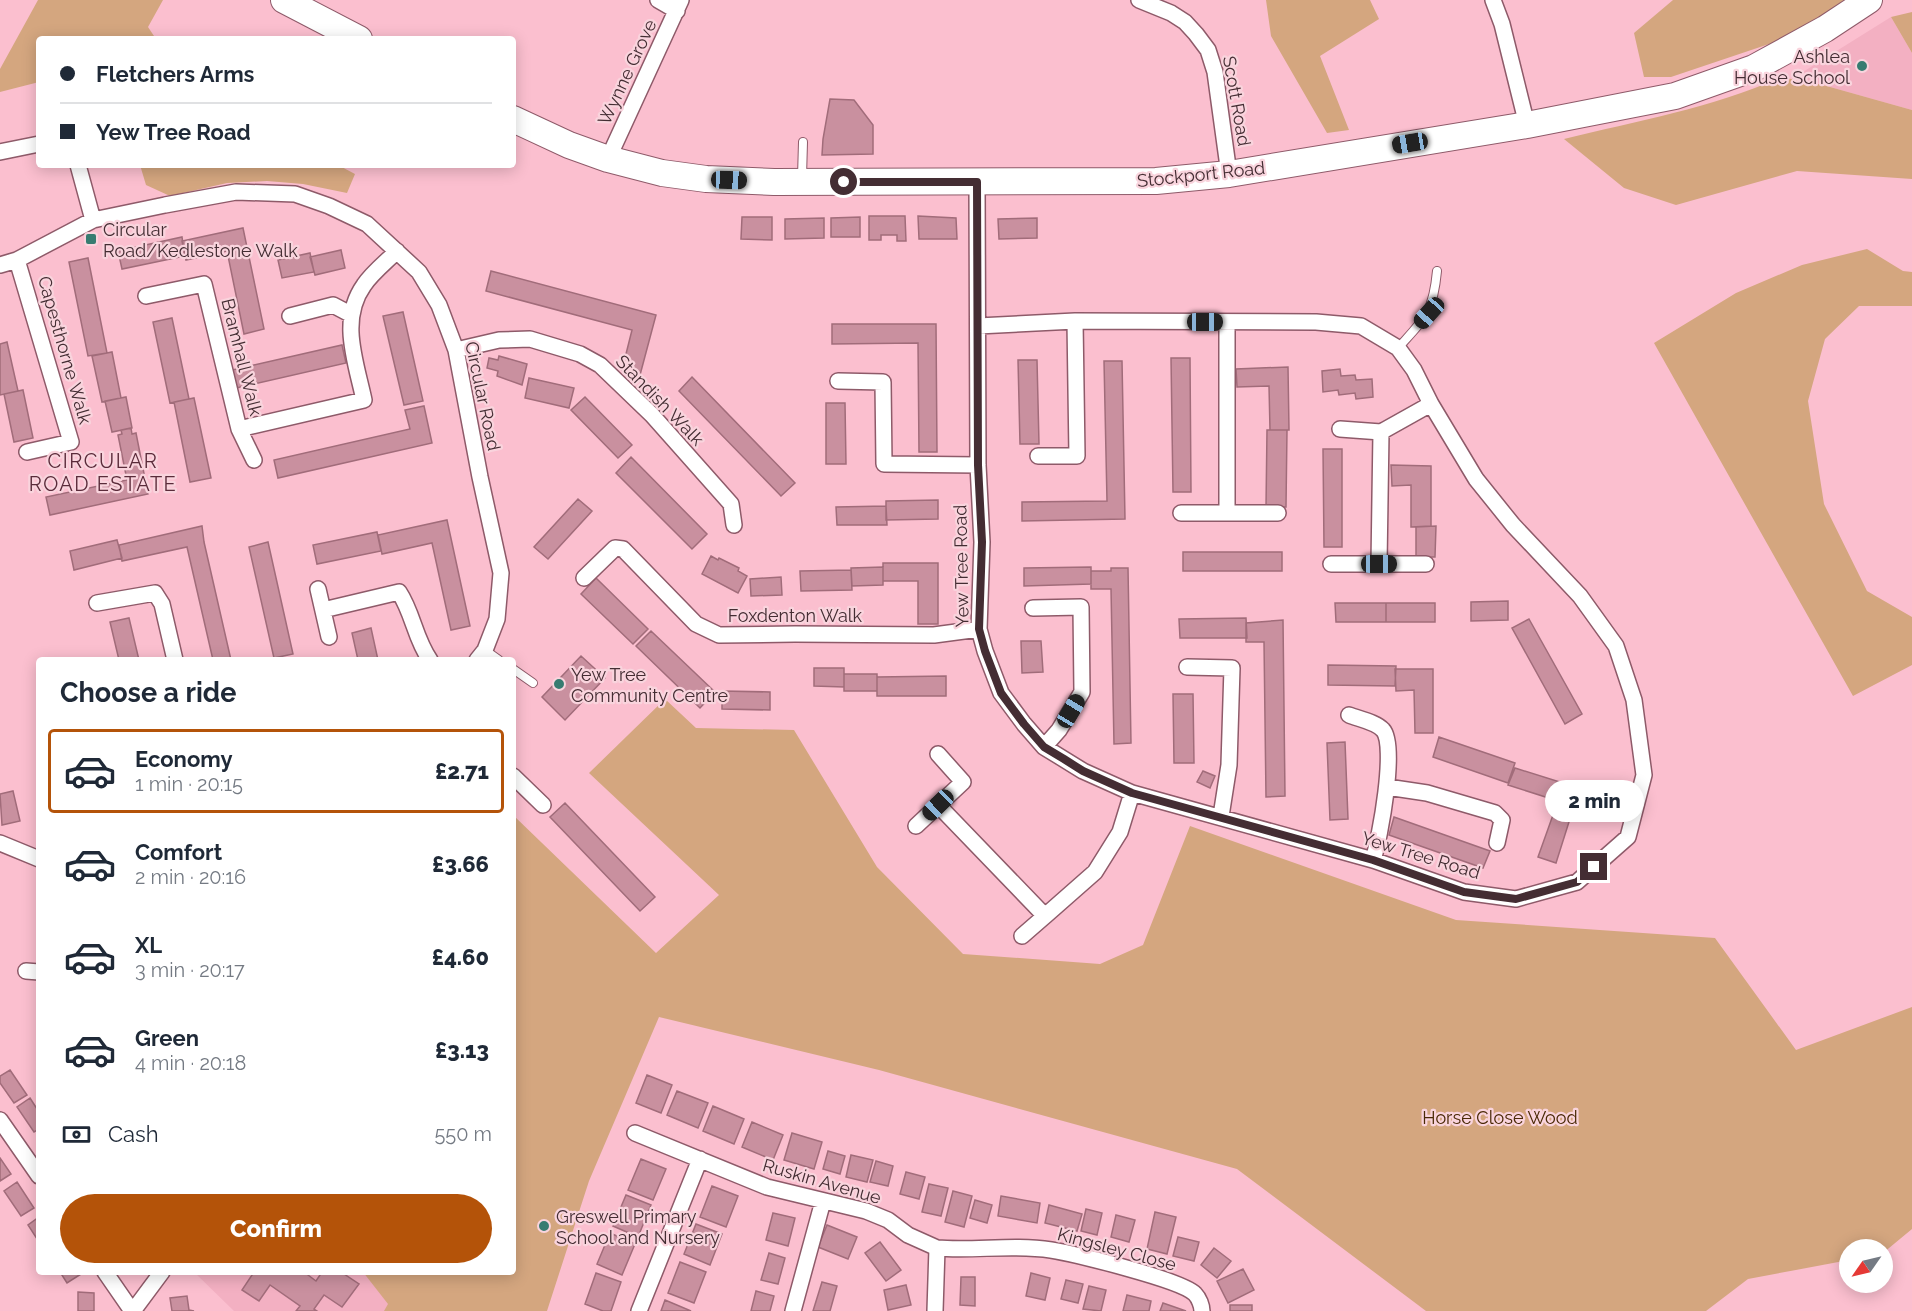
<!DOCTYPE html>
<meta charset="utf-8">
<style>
:root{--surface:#fff;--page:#f6f6f7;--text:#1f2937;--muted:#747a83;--line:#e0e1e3;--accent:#b45309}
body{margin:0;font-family:Raleway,sans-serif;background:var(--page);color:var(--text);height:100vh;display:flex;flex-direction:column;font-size:22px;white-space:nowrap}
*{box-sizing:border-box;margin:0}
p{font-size:20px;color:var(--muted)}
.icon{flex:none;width:33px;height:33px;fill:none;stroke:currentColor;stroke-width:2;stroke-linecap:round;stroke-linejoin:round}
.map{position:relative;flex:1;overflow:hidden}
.details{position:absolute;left:36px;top:657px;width:480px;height:618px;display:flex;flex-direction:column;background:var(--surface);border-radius:6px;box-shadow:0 3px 15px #0003}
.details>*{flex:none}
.guide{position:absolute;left:36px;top:36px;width:480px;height:132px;border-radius:6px;box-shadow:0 3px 15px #0003;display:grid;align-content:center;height:132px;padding:0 24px;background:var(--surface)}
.needle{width:39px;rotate:236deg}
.tools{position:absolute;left:1839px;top:1239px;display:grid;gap:12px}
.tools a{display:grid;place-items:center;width:54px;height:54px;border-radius:50%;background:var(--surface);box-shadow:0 3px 15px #0003;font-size:30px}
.end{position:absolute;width:27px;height:27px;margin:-14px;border:8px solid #442d33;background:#fff;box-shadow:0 0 0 3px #fff}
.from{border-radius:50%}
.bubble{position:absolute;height:42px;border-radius:21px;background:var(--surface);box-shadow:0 3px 15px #0003;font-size:20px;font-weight:800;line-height:42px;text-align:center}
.car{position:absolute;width:18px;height:36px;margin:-18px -9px;border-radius:8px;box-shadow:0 0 4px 2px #0007;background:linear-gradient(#222 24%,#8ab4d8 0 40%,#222 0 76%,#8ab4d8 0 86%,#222 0)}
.guide b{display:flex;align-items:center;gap:21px;height:57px;font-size:22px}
.guide b+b{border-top:2px solid var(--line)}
.guide i{width:15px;height:15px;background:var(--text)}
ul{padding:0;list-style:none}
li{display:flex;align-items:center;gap:18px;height:84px;margin:0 12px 9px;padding:0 12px;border:3px solid transparent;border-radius:6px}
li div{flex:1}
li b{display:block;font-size:22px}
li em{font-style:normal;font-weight:800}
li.selected{border-color:var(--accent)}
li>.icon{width:54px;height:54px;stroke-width:1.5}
h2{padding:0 24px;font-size:27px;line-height:72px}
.pay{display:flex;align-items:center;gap:15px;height:66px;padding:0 24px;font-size:22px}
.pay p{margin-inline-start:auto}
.action{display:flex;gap:12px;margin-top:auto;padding:12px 24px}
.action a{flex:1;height:69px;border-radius:36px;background:var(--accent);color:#fff;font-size:24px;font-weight:800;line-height:69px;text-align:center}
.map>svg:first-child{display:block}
.built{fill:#f3b0c2}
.green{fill:#d4a67f}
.building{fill:#c9909f;stroke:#a16c7a;stroke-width:1.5}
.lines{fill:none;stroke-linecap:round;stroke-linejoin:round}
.service-casing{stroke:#8e5a69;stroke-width:10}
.minor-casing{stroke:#8e5a69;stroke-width:18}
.trunk-casing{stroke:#8e5a69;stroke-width:28}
.service{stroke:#fff;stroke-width:8}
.minor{stroke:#fff;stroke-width:15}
.trunk{stroke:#fff;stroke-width:26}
.route{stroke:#442d33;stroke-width:8}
.poi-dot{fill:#377c71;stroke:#f9d4dd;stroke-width:2}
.labels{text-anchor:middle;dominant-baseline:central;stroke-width:4.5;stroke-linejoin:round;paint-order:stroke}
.poi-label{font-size:18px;fill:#442d33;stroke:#f9d4dd;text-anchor:start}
.street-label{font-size:18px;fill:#442d33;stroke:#f9d4dd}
.park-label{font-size:18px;fill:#4a2906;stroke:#f9d4dd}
.neighbourhood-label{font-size:20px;letter-spacing:1.5px;fill:#5a2b3a;stroke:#f9d4dd}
</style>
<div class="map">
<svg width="1912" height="1311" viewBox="0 0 1912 1311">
<rect width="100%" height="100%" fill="#fbbfcf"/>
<path class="built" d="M1891 17 1912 53V110L1823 85 1790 80Z
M194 1272H513L547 1311H234Z"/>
<path class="green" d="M38 0H163L148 27 156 39H39V82L0 92V69Z
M1266 0H1370L1379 19 1320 56 1349 130 1327 133 1271 36Z
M1673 0H1844L1813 24 1778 41 1671 77H1644L1634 33Z
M1912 12V53L1891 17Z
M1781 77 1823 85 1912 110V179L1797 171 1676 205 1624 188 1564 139C1636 121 1713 108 1781 77Z
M140 165H338L355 174 347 193 303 184 267 181 227 183 170 196 146 185Z
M1867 249 1903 271 1912 272V306H1859L1825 339 1808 401 1824 504 1867 591 1912 617V665L1853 696 1654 343 1736 293 1802 265Z
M665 699 696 728 794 730 877 867 963 954 1100 964 1143 945 1190 826 1456 920 1715 938 1796 1050 1912 1007V1229L1883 1253 1882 1250H1850L1849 1260 1748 1279 1706 1311H1426L1237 1169 879 1070 659 1017 589 1181 547 1311H384L388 1304 363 1272H513V815L656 953 719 895 589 773Z"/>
<path class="building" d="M830 99 854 100 873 125V154L822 155 823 139Z
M869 216H905L906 241H897V235H881V240H869Z
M918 216 956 218 957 239H919Z
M742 217H772V240L741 239Z
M860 217V237H831V218Z
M824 218V238L785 239V219Z
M1037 218V238L999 239 998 219Z
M243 228 264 329 244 334 227 251 186 260 182 241Z
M182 237 185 256 122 269 118 251Z
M341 250 345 268 315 275 310 257Z
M310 253 314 272 282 278 278 260Z
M88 258 107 353 88 356 69 262Z
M491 271 656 315 640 375 622 370 632 330 486 291Z
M403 312 423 401 404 405 383 316Z
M172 318 189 399 170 403 153 322Z
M832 324H936L937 452H919L918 343 832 344Z
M7 342 18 391 0 395V344Z
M342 345 346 363 236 388 232 370Z
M112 352 121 398 102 402 92 356Z
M499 356 527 364 522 385 497 376 498 371 487 368 489 358 498 360Z
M1171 358H1190L1191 492H1173Z
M1018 360H1037L1039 444H1020Z
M1104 361H1122L1125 519 1022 521V502L1107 501Z
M1288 367 1289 430H1270L1269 386 1237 387 1236 369Z
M1340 369 1341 376 1355 375 1356 380 1372 379 1373 397 1356 399 1355 393 1339 395 1338 390 1323 392 1322 371Z
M692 377 795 483 781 496 679 391Z
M529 378 574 388 569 408 525 398Z
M23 390 33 438 14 442 4 394Z
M126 397 132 428 112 432 105 401Z
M585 397 632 445 618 458 571 410Z
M194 398 211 478 190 482 174 402Z
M826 403H845L846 464H826Z
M424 406 432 443 278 478 274 460 410 429 405 410Z
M131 428 132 434 136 433 148 494 50 515 46 497 127 480 118 435 122 434 121 430Z
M1267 430H1287L1286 507H1266Z
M1323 449H1342V547H1324Z
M631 457 707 534 692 549 616 473Z
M1391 465 1431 466V526L1411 527V485L1392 486Z
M578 499 592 511 548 559 534 547Z
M938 500V519L886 520V501Z
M886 506 887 525H837L836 507Z
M447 520 470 626 451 630 432 543 382 554 378 535Z
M202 526 204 542 231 660H213L187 547 122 561 119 545Z
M1436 526 1435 557H1416V527Z
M377 532 381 551 317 564 313 545Z
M117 540 122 558 74 570 70 551Z
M268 542 293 654 274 658 249 547Z
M1183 552H1282V571H1183Z
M711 556 718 560 719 558 739 568 738 571 747 576 738 593 702 574Z
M883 563H938V624H918V581H883Z
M883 567V585L852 586 851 568Z
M1091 567V584L1024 586V568Z
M1111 568H1128L1131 743 1114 744 1111 589H1091V571H1111Z
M851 570 852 590 801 591 800 571Z
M781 577 782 595 751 596 750 579Z
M596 578 648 629 633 644 581 594Z
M1508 601V620L1471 621V602Z
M1335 603H1386V622H1336Z
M1386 603H1435V622H1386Z
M129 618 139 660H119L110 622Z
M1246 618 1247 638H1180L1179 619Z
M1529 619 1582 714 1565 724 1512 628Z
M1283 620 1285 796 1266 797 1264 642H1246V623Z
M371 628 378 660H358L352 633Z
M651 631 715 692 700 708 636 646Z
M1021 641H1041L1043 672 1022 673Z
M581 656 605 678 565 720 542 697Z
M1328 665 1396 666 1395 686 1328 685Z
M814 668H844V687L814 686Z
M1395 669H1433V733H1415L1414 690 1396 691Z
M844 674H877V691H844Z
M946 676V696H877V677Z
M722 691 770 692V710L722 709Z
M1173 694H1193L1194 763H1174Z
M1439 737 1515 763 1508 783 1433 757Z
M1345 742 1348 819 1330 820 1327 743Z
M1515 768 1582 789 1576 806H1574L1556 863 1538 857 1558 801 1508 785Z
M1203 771 1215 776 1210 788 1197 782Z
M13 791 20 821 2 825 0 794Z
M565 803 655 897 640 911 550 817Z
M1394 817 1490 851 1483 868 1389 835Z
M10 1070 27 1095 14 1103 0 1083V1076Z
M647 1075 672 1085 661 1113 636 1103Z
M677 1091 708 1103 698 1128 667 1115Z
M30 1098 39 1112V1129L34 1132 17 1107Z
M713 1106 744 1119 734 1144 703 1131Z
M752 1122 783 1135 773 1160 742 1147Z
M792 1133 822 1142 814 1169 784 1160Z
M828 1151 845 1156 840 1174 823 1169Z
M851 1155 873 1160 867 1182 846 1177Z
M0 1158 11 1174 0 1181Z
M641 1159 666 1169 653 1200 628 1190Z
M876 1161 893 1166 888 1186 870 1182Z
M906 1172 925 1177 919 1199 900 1194Z
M17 1182 34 1208 21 1216 4 1191Z
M929 1184 948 1188 941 1216 922 1212Z
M712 1186 738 1196 726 1227 700 1217Z
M953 1191 972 1196 964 1227 945 1222Z
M626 1195 651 1205 638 1237 613 1226Z
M1001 1196 1040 1203 1037 1223 998 1216Z
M975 1200 992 1205 987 1223 970 1218Z
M1049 1205 1082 1214 1077 1231 1045 1223Z
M1086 1209 1102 1213 1097 1235 1081 1231Z
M1155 1212 1176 1217 1167 1254 1147 1249Z
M773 1213 795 1218 788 1246 766 1240Z
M1116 1215 1135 1220 1129 1242 1111 1237Z
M39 1217V1242L28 1225Z
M696 1224 722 1234 710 1265 684 1254Z
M827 1225 857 1237 848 1259 818 1247Z
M610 1233 635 1244 622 1275 597 1264Z
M1178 1237 1199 1242 1194 1261 1173 1256Z
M880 1242 901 1270 886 1281 865 1253Z
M1214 1248 1231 1261 1217 1278 1201 1265Z
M769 1253 785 1258 778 1284 761 1280Z
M680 1262 706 1272 694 1303 668 1293Z
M1243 1269 1254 1290 1228 1303 1217 1281Z
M60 1272H79L81 1274 67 1283Z
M254 1272H304L316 1281 322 1272H341L359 1284 342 1307 324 1295 314 1309 317 1311H296L300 1306 270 1285 259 1301 242 1290Z
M596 1273 621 1282 611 1311H603L585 1304Z
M1031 1273 1050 1278 1045 1300 1026 1296Z
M961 1277H975V1306L960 1305Z
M1066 1280 1083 1284 1078 1303 1061 1299Z
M822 1282 837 1286 830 1311H813Z
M906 1285 911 1305 888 1310 884 1290Z
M1089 1286 1106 1290 1101 1311 1083 1309Z
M756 1291 774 1296 770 1311H751Z
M78 1292 94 1293V1311H78Z
M1127 1295 1151 1301 1149 1311H1123Z
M187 1296 189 1310 194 1311H172L170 1298Z
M665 1300 691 1311H661Z
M1163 1303 1186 1311H1160Z
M1230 1305H1252V1311H1230Z"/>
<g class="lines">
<defs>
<path id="service" d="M802 177 803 142
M1398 348C1425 318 1433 313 1437 271
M485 650 499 660
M513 669 533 683"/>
<path id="minor" d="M658 0 677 11
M1139 0 1171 13 1185 22 1196 34 1208 50 1215 72 1229 174
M1493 0 1502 24 1527 125
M0 152 39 144
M608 159 681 0
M78 165 93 220
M977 182 978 465 982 542 979 629 985 651 1001 693 1024 724 1044 747 1083 771 1132 793 1373 860 1464 892 1516 899 1577 882 1628 837 1644 775 1634 700 1616 646 1580 596 1513 525 1476 479 1431 404 1414 370 1398 348 1361 326 1316 322 1075 321 978 326
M17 260 71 442 27 452
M0 265 17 260 93 220 165 205 236 192 295 194 329 206 367 224 419 272 439 305 456 350 480 477 501 573 497 619 485 650 477 660
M146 296 204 284 239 429 254 460
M290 316 333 305 350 314
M456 350 499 340 530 339 580 354 600 365 652 415 731 504 734 525
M838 381 883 382 884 464 978 465
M239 429 364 400C356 362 339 320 364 285 372 273 386 262 397 251
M1340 429 1381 432
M1038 456H1077L1075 321
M1181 513H1278
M1227 513V322
M1331 564H1426
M1379 564 1381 432 1431 404
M584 578 615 548 623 549 696 624 719 635 795 634 934 635 979 629
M318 589 329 637
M97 603 155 593 162 604 175 660
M1033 608 1081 607 1082 692 1059 730 1044 747
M323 610 399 592C413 613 415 639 430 660
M1187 667 1232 668 1229 765 1221 816
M1349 715C1359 719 1376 722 1383 730 1397 745 1380 838 1373 860
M513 776 543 805
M1387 787 1427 793 1495 813 1502 820 1497 843
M938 805 1045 916 1095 872 1120 832 1132 793
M916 826 963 782 938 754
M0 843 39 859
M1022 936 1045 916
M26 971 39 972
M0 1120 39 1176
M635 1133 767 1187 866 1211 888 1220 908 1235 937 1248 935 1311
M937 1248C975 1251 1014 1244 1051 1250 1075 1254 1182 1280 1195 1294 1199 1298 1202 1306 1202 1311
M105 1272 132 1311
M133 1311 162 1272
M639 1311 700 1159
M793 1311 823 1201"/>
<path id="trunk" d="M284 0 359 39
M513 119 569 145 608 159 662 173 706 179 774 182 1156 181 1229 174 1527 125 1675 96 1754 68 1825 29 1869 0"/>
</defs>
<use href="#service" class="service-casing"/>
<use href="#minor" class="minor-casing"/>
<use href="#trunk" class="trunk-casing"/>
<use href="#service" class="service"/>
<use href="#minor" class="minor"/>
<use href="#trunk" class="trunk"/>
</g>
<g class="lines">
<path class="route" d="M844 182H977L978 465 982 542 979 629 985 651 1001 693 1024 724 1044 747 1064 759 1083 771 1132 793 1373 860 1464 892 1516 899 1577 882 1594 867"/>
</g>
<g class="poi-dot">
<circle cx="1862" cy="66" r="6"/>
<rect x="85" y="233" width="12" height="12" rx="3"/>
<circle cx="559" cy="684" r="6"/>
<circle cx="544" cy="1226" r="6"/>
</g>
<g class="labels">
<g class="poi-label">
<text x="1850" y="56" text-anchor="end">Ashlea<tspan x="1850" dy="21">House School</tspan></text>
<text x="103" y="229">Circular<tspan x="103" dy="21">Road/Kedlestone Walk</tspan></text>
<text x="571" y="674">Yew Tree<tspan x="571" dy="21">Community Centre</tspan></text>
<text x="556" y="1216">Greswell Primary<tspan x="556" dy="21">School and Nursery</tspan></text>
</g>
<g class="street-label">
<text transform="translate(627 72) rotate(-65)">Wynne Grove</text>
<text transform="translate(1237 101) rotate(80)">Scott Road</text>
<text transform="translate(1201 174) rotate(-6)">Stockport Road</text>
<text transform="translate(65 350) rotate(74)">Capesthorne Walk</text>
<text transform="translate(242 357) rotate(76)">Bramhall Walk</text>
<text transform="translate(483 396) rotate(78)">Circular Road</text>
<text transform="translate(660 400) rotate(46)">Standish Walk</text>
<text transform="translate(961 566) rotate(-91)">Yew Tree Road</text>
<text x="795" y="615">Foxdenton Walk</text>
<text transform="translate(1421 855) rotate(17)">Yew Tree Road</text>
<text transform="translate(822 1181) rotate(16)">Ruskin Avenue</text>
<text transform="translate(1117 1249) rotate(15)">Kingsley Close</text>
</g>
<g class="park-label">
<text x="1500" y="1117">Horse Close Wood</text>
</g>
<g class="neighbourhood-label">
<text x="103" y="461">CIRCULAR<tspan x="103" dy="23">ROAD ESTATE</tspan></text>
</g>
</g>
</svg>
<div class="tools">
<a><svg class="needle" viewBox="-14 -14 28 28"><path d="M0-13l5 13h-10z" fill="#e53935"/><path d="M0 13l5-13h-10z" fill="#747a83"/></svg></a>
</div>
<i class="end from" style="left:844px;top:182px"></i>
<i class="end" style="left:1594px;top:867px"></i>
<div class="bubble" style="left:1545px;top:780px;width:99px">2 min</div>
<i class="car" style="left:1410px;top:143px;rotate:261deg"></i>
<i class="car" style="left:729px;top:180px;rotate:92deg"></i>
<i class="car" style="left:1429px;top:313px;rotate:222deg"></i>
<i class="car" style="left:1205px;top:322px;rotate:90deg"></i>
<i class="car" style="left:1379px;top:564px;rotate:90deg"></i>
<i class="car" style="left:1071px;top:711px;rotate:31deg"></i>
<i class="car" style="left:938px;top:805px;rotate:226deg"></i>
<div class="guide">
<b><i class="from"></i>Fletchers Arms</b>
<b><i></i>Yew Tree Road</b>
</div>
<section class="details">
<h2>Choose a ride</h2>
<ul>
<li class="selected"><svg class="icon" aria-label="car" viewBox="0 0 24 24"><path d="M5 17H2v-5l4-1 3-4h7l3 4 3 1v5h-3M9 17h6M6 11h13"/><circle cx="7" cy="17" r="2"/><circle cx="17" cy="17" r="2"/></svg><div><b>Economy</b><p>1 min · 20:15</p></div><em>£2.71</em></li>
<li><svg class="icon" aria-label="car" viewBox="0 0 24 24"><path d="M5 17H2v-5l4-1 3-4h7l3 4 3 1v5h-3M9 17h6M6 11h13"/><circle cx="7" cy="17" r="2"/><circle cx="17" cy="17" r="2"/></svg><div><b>Comfort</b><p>2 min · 20:16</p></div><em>£3.66</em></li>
<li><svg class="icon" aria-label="car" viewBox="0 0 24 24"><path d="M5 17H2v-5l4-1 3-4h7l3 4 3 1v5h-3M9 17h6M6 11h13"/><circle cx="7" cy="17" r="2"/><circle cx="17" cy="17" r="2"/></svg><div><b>XL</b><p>3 min · 20:17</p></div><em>£4.60</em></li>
<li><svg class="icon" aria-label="car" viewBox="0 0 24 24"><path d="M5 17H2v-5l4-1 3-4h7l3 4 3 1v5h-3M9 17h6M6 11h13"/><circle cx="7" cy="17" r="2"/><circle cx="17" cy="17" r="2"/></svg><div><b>Green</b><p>4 min · 20:18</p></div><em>£3.13</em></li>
</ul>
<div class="pay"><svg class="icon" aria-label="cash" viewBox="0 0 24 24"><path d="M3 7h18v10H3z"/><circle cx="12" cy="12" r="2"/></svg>Cash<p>550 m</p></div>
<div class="action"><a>Confirm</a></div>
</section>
</div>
